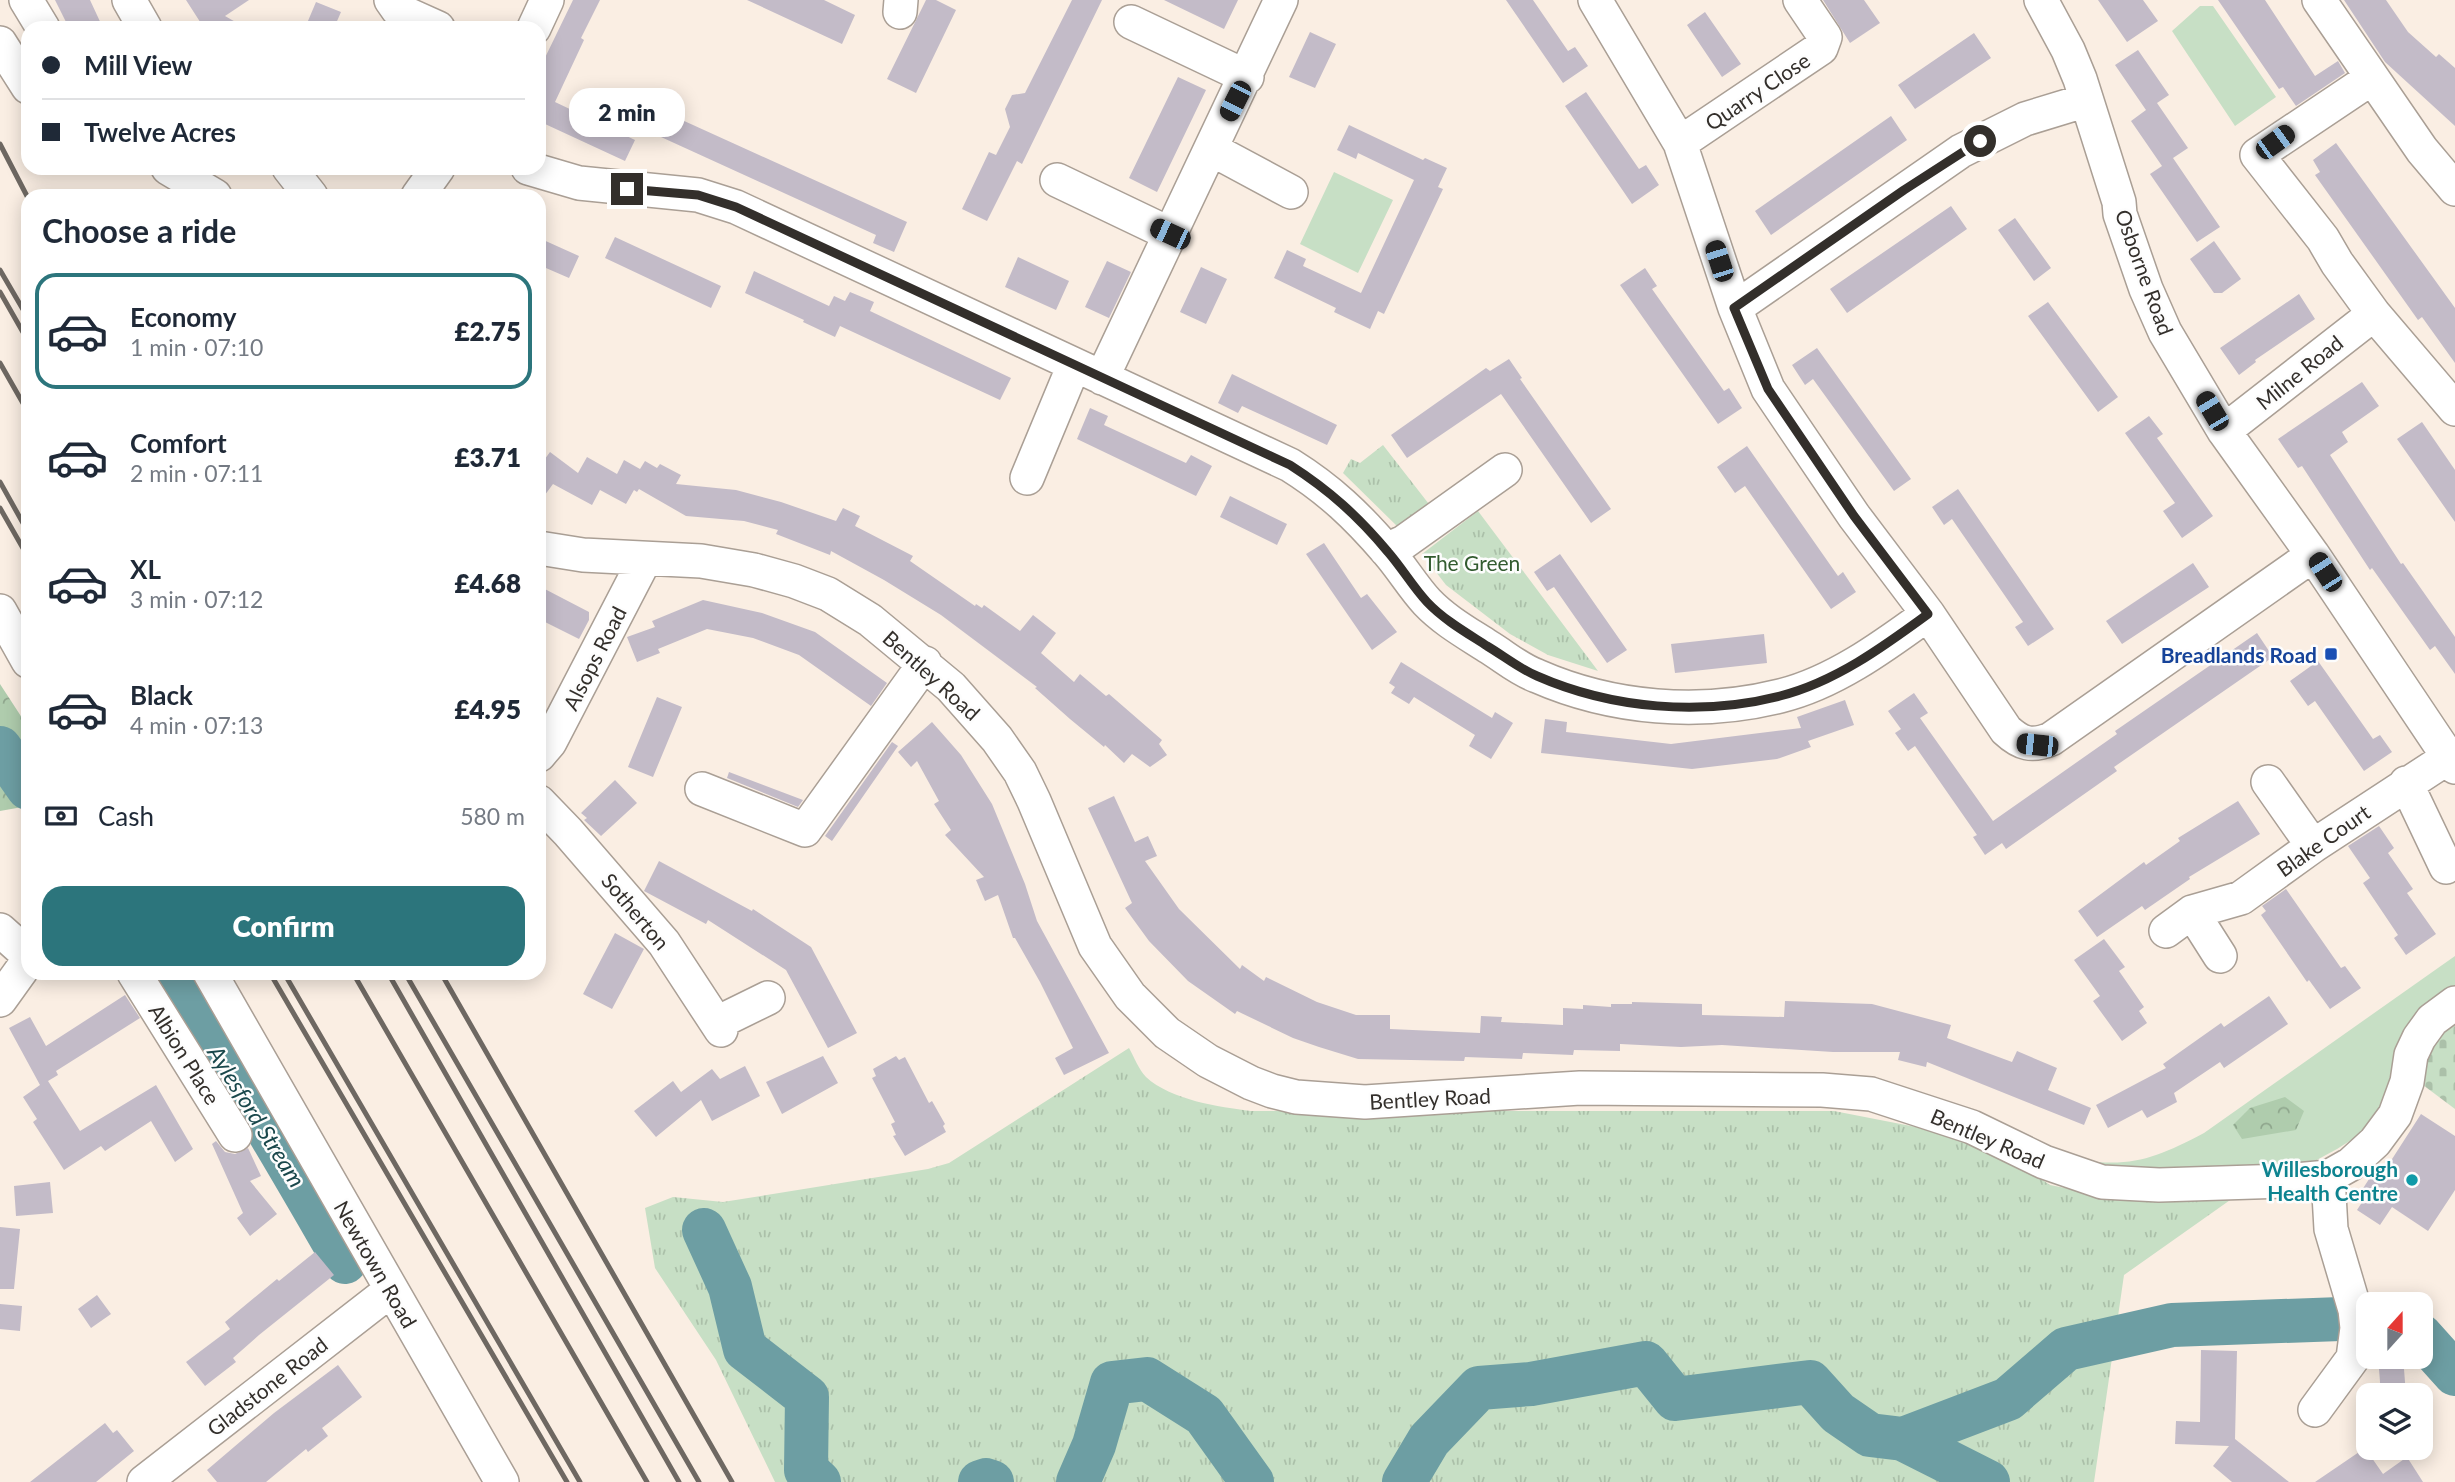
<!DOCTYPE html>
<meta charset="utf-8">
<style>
:root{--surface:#fff;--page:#f2f2f3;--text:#1f2937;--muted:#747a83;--line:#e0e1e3;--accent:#2c757c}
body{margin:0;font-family:Lato,sans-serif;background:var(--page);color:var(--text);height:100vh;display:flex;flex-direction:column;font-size:26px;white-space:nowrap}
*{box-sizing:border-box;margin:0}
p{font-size:23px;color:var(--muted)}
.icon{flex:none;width:38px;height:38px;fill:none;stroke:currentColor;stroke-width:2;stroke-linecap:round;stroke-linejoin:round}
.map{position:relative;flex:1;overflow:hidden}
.panel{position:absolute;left:21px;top:189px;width:525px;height:791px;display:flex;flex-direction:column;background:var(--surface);border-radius:21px;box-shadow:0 4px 18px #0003}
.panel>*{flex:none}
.top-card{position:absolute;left:21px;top:21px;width:525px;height:154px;border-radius:21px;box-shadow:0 4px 18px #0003;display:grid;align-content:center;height:154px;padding:0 21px;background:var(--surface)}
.needle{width:46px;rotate:21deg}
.fabs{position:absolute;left:2356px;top:1292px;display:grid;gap:14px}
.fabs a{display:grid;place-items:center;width:77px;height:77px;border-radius:14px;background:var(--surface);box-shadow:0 4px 18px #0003;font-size:35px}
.end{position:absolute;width:32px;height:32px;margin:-16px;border:9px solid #332f2b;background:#fff;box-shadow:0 0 0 4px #fff}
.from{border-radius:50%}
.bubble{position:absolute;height:49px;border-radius:21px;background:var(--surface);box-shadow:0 4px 18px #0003;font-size:23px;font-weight:800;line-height:49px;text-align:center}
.car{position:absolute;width:21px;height:42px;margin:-21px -10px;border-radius:9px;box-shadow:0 0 5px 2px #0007;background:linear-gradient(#222 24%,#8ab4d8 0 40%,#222 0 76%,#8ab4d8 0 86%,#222 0)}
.top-card b{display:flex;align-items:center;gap:24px;height:66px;font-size:26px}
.top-card b+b{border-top:2px solid var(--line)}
.top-card i{width:18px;height:18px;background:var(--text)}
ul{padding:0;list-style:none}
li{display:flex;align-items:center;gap:21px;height:116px;margin:0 14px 10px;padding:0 7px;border:4px solid transparent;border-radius:21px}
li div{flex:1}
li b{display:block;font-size:26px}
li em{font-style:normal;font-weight:800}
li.on{border-color:var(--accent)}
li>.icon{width:63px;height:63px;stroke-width:1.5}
h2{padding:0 21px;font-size:32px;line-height:84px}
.pay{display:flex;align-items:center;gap:18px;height:77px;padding:0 21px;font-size:26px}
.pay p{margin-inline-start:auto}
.button{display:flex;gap:14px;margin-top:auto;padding:14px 21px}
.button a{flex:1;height:80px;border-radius:21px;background:var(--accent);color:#fff;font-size:28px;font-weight:800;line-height:80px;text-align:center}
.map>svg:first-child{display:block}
.grass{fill:#c7dfc5}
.forest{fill:url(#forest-crowns)}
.cemetery{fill:url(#cemetery-stones)}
.park{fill:url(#park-tufts)}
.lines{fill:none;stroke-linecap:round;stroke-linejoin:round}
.river{stroke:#6d9ea3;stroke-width:44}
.building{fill:#c3bbc8}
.minor-casing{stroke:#aa9f95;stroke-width:36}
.minor{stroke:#fff;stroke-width:33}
.rail{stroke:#6e6862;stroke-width:5}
.route{stroke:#332f2b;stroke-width:9}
.transit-dot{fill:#1a4fb4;stroke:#fdfdfd;stroke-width:2.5}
.culture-dot{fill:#0f9aa8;stroke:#fdfdfd;stroke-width:2.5}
.labels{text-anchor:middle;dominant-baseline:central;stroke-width:5;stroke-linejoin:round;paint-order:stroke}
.street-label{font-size:21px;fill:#332f2b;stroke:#fdfdfd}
.park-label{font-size:21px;fill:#325b2f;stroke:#fdfdfd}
.transit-label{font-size:21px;font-weight:bold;fill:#164399;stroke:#fdfdfd;text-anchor:end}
.culture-label{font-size:21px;font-weight:bold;fill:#0d838f;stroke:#fdfdfd;text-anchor:end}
.water-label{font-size:23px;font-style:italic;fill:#19474b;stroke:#fdfdfd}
</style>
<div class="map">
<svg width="2455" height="1482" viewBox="0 0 2455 1482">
<defs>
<pattern id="forest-crowns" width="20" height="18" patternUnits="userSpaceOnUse" patternTransform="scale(1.75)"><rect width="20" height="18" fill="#afccad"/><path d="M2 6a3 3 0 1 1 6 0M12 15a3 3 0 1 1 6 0" fill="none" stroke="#8fa68d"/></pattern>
<pattern id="cemetery-stones" width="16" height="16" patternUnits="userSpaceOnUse" patternTransform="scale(1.75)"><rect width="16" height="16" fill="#c7dfc5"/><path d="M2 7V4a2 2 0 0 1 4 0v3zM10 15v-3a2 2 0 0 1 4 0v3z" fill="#abc0a9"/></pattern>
<pattern id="park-tufts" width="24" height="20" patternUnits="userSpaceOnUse" patternTransform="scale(1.75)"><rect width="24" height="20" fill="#c7dfc5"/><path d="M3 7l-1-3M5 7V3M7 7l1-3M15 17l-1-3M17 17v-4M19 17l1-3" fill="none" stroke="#abc0a9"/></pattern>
</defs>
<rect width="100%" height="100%" fill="#faeee3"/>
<path class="grass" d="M2200 6H2213L2276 97 2235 126 2172 31Z
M1334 172 1393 200 1358 273 1300 244Z
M2455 956V988L2373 1118 2356 1137 2337 1149 2313 1162 2286 1166 2116 1169 2081 1160C2133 1168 2158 1157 2204 1133Z"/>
<path class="forest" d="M0 684 28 727V806L0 811Z
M2285 1097 2304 1111 2296 1130 2242 1139 2233 1125 2250 1108Z"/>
<path class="cemetery" d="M2455 1017V1109L2423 1085V1057Z"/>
<path class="park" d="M1383 445 1432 508 1400 529 1343 473 1351 459 1360 463Z
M1478 511 1598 671 1548 655 1510 634 1446 585 1422 554Z
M1129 1048C1134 1057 1139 1070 1146 1077 1171 1100 1219 1107 1251 1111H1834L1957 1135 2026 1169 2050 1185 2095 1194 2233 1198 2124 1275 2094 1482H775L716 1360 655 1268 645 1208 673 1197 723 1202 928 1169 949 1163Z"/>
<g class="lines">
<path class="river" d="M0 748 28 788
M165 973C232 1064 288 1164 345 1262
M704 1230 730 1287 745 1349 807 1397 806 1470 819 1482
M2420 1335 2455 1374
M1903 1439 2008 1399 2066 1349 2172 1325 2368 1318
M980 1482 986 1480 992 1482
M1078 1482 1094 1445 1112 1383 1147 1379 1204 1415 1252 1482
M1404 1482 1429 1440 1479 1388 1531 1384 1646 1363 1675 1399 1810 1382 1838 1413 1870 1435 1903 1439 1988 1482"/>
</g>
<path class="building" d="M55 0H90L103 28H69Z
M186 0H249L225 16 246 28H204Z
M573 0H600L581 38 584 40 555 102 635 140 625 161 545 124 539 136V70Z
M747 0H824L855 15 842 44Z
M926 0H936L956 10 916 93 887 79Z
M1072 0H1102L1022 164 1017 161 987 221 962 209 989 152 996 155 1010 127 1005 109 1012 95 1025 93Z
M1164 0H1238L1224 29Z
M1506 0H1533L1568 51 1575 47 1588 66 1563 83Z
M1823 0H1864L1880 23 1850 43Z
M2098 0H2143L2158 21 2127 42Z
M2218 0H2265L2315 76 2338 61 2345 73 2296 106 2283 87 2279 89Z
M2344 0H2386L2408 32 2436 57 2439 54 2455 68V126L2385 62Z
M316 2 341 12 334 28H305Z
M1705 12 1741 64 1722 77 1687 25Z
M1310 32 1336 44 1315 88 1289 77Z
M1974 33 1991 58 1915 109 1898 85Z
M2138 50 2169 95 2157 103 2188 148 2173 158 2220 227 2197 242 2150 174 2162 166 2131 121 2146 110 2115 65Z
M1178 77 1206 90 1157 192 1129 178Z
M1586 92 1639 169 1646 165 1659 185 1632 204 1565 106Z
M671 115 907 222 894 252 873 243 876 235 661 137Z
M1891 116 1907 140 1771 235 1755 211Z
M1349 125 1423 160 1425 158 1447 168 1438 187 1443 189 1384 314 1378 311 1370 329 1334 312 1336 308 1274 278 1287 250 1306 259 1303 266 1361 293 1414 180 1358 153 1356 159 1337 150Z
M2336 143 2455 308V363L2422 317 2418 320 2315 175 2320 172 2313 160Z
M1951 206 1967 229 1847 313 1830 289Z
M2015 218 2051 268 2034 281 1998 230Z
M615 237 721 286 711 308 605 258Z
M539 238 579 256 569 278 539 265Z
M2214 241 2241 279 2222 293H2214L2190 259Z
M1018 257 1069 281 1056 310 1005 287Z
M1107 261 1131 272 1109 318 1085 307Z
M1201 267 1227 279 1206 324 1180 312Z
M1645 268 1657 286 1652 289 1724 391 1729 388 1742 408 1718 424 1620 285Z
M754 271 829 306 834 296 845 301 850 292 874 302 870 311 1011 378 1000 400 840 326 835 337 803 322 804 320 745 293Z
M2299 294 2315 319 2255 360 2256 362 2239 375 2220 348Z
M2048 302 2118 397 2098 412 2028 316Z
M1817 348 1911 479 1894 491 1813 379 1805 385 1792 365Z
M1509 359 1522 378 1520 379 1611 509 1591 523 1501 394 1407 458 1391 435 1486 368 1490 371Z
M1232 374 1337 425 1327 445 1242 406 1238 413 1218 403Z
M2362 382 2379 406 2342 432 2348 442 2330 455 2401 564 2403 563 2455 637V674L2435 646 2430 650 2372 568 2370 570 2302 466 2298 468 2278 439Z
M1090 408 1108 416 1104 425 1186 463 1191 455 1212 466 1196 496 1077 439Z
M2149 416 2163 434 2157 438 2213 516 2182 538 2163 511 2175 503 2125 433Z
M2422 422 2455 470V522L2397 439Z
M1747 446 1838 576 1843 572 1856 592 1831 609 1745 486 1735 493 1717 467Z
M550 452 578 473 587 457 617 474 624 460 640 469 645 461 657 468 660 464 681 475 676 484 736 490 781 502 836 521 843 508 860 516 855 526 913 556 910 561 975 606 976 604 982 608 984 605 1020 631 1033 615 1056 633 1041 653 1074 682 1080 674 1106 696 1109 694 1162 740 1159 744 1167 755 1150 767 1132 754 1124 763 1105 745 1104 747 1070 719 1035 688 1037 687 941 615 884 580 831 551 830 555 776 534 778 530 744 521 686 516 639 489 637 492 634 490 626 504 600 490 592 505 553 484 539 503V467Z
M1958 489 2054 629 2028 646 2015 627 2023 622 1952 519 1944 525 1932 507Z
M1230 496 1287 524 1277 545 1220 517Z
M1324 543 1361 598 1367 594 1397 632 1372 650 1306 554Z
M1560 554 1627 650 1607 663 1554 587 1547 591 1534 572Z
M2193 563 2209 587 2122 644 2106 621Z
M539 586 589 612V620L579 639 539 619Z
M703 600 762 613 815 632 887 683 871 706 799 655 753 638 707 629 658 649 660 653 637 662 627 637 655 627 652 621Z
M2257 633 2273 657 2114 767 2117 771 2006 849 2002 843 1985 855 1973 837 1977 835 1915 746 1908 751 1895 733 1901 729 1888 711 1914 693 1928 713 1920 718 1993 821 2117 734 2115 731Z
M1764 634 1767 663 1675 673 1671 644Z
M2318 661 2373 739 2380 735 2392 752 2364 771 2315 701 2308 706 2290 681Z
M1401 662 1492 718 1495 712 1513 723 1491 759 1469 746 1475 735 1414 697 1409 704 1391 693 1395 687 1389 683Z
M657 697 682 707 653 777 628 767Z
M1845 700 1854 725 1808 741 1811 747 1777 759 1692 769 1541 753 1545 719 1567 722 1566 732 1671 744 1801 728 1797 717Z
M932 722 961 755 992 804 1025 884 1037 921 1109 1053 1064 1075 1055 1058 1073 1048 1040 982 1015 938H1013L998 895 985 901 976 880 984 877 945 835 951 830 934 804 939 801 917 761 911 767 898 752Z
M892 742 898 746 832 841 825 836Z
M729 772 803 800 798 807 727 778Z
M615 780 637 803 601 836 584 820 587 818 581 813Z
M1114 796 1135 842 1148 836 1157 856 1145 861 1179 909 1240 969 1242 965 1264 981 1266 977 1317 1002 1356 1015H1390V1029L1480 1033 1481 1016 1502 1017 1501 1022 1563 1025V1008L1583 1009V1005L1611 1007V1004H1632V1002L1702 1004V1015L1784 1017 1785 1001 1872 1004 1951 1025 1947 1038 2012 1062 2017 1051 2057 1068 2048 1090 2091 1108 2084 1125 1927 1062 1926 1067 1898 1060 1900 1052H1833L1722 1045 1681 1047 1620 1044V1051L1574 1050 1573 1055 1523 1053 1522 1059 1465 1057 1464 1061 1358 1059 1319 1047 1293 1038 1237 1011 1235 1014 1188 981 1149 941 1125 908 1132 903 1088 808Z
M2238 801 2260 834 2189 877 2190 879 2145 910 2142 906 2097 937 2078 911 2144 862 2146 865 2180 841 2178 838Z
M2379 826 2394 848 2388 853 2413 889 2407 893 2436 934 2406 955 2394 938 2398 935 2363 883 2370 878 2348 846Z
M659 861 752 911 753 909 811 947 857 1033 828 1048 786 970 708 920 706 924 644 891Z
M2286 889 2341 968 2345 966 2361 988 2330 1009 2309 980 2307 982 2261 915 2266 911 2262 906Z
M615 933 644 949 612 1009 583 994Z
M2104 939 2125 967 2119 971 2144 1007 2139 1011 2147 1023 2122 1041 2093 1001 2100 996 2074 960Z
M125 995 140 1018 56 1071 58 1075 48 1081 80 1131 156 1085 193 1149 175 1162 151 1121 105 1151 101 1146 64 1170 33 1122 37 1119 23 1097 40 1085 9 1028 30 1017 46 1046Z
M2269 996 2288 1024 2224 1068 2220 1062 2174 1093 2177 1102 2147 1118 2142 1110 2108 1128 2096 1105 2166 1068 2163 1064 2221 1023 2224 1027Z
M823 1056 838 1083 782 1114 766 1082Z
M896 1056 899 1060 905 1057 929 1103 932 1101 945 1124 943 1126 946 1132 905 1156 893 1136 896 1135 891 1124 895 1122 872 1078 876 1076 873 1069Z
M745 1066 760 1096 712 1121 701 1100 656 1137 634 1111 673 1081 681 1092 712 1069 720 1079Z
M2421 1114 2455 1136V1190L2428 1231 2392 1207 2380 1225 2357 1210 2368 1193 2362 1190 2378 1165 2385 1170Z
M216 1141 225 1152 235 1154 248 1148 261 1176 250 1181 277 1214 250 1236 237 1218 243 1213 212 1144Z
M50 1182 53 1213 16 1216 14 1186Z
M0 1227 20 1229 14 1289H0Z
M315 1252 334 1275 259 1335 233 1358 236 1362 205 1386 186 1362 230 1329 225 1322 277 1279 279 1281Z
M97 1295 111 1314 91 1328 78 1309Z
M0 1304 22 1306 20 1331 0 1329Z
M2201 1350 2237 1351 2235 1439 2289 1482H2232L2213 1466 2229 1446 2175 1444 2176 1421 2200 1422Z
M2378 1356H2403L2406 1395H2381Z
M338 1365 362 1397 322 1428 328 1436 308 1452 306 1449 266 1482H217L207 1470 274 1413Z
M105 1423 113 1433 117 1430 134 1451 96 1482H30Z
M2365 1448 2383 1474 2407 1457 2423 1482H2315Z"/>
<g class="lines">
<defs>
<path id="minor" d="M26 0 43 28
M129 0 145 28
M391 0 398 10 438 28
M1595 0 1680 143 1735 308 1768 389 1854 516 1928 614 2006 730C2021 744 2032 747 2051 739L2313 555
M2041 0 2068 50 2080 79 2119 202 2120 214 2146 289 2165 332 2224 431 2313 555 2455 767
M2319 0 2422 150 2455 189
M900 12 901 0
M1131 22 1247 77
M534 28 547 0
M0 43 28 87
M2360 86 2257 155 2323 239 2337 263 2374 314 2455 409
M1680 143 1821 48 1825 37 1800 0
M1211 149 1291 192
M168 168 215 196
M289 168 311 196
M528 168 579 183 698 195 736 207 1290 465C1330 490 1357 516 1388 552 1402 568 1413 587 1427 602 1444 620 1467 633 1487 646 1504 656 1518 669 1537 676 1612 709 1700 716 1780 696 1834 683 1884 646 1928 614
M1057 180 1170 234
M418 196 438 168
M1735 308 1961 151 2025 119 2074 104 2085 96
M1102 378 1281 0
M2224 431 2374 314
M1027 478 1074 365
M539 548 583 555 701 561 754 570 794 581 828 594 870 620 951 687 997 739 1020 772 1034 801 1095 946 1130 996 1167 1033 1208 1061 1251 1083 1272 1091 1296 1097 1365 1102 1580 1088 1822 1090 1871 1094 1972 1127 2044 1162 2102 1182 2159 1185 2285 1181 2328 1177 2351 1164 2375 1142 2395 1115 2407 1082 2411 1055 2419 1038 2432 1020 2455 1003
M1386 550 1404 542 1505 470
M0 611 28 661
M539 755 550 742 645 559
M2268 782 2313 846
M2406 783 2446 867
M702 789 805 830 925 663
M539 802 568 832 664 943 721 1030
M2192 912 2220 956
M0 930 28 955
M2166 931 2192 912 2241 898 2313 846 2449 757
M134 973 235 1135
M210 973 502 1482
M0 1000 28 961
M717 1023 768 998
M2315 1410 2353 1358 2357 1328 2355 1310 2331 1229 2328 1177
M144 1482 391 1290"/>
</defs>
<use href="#minor" class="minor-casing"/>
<use href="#minor" class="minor"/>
<path class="rail" d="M0 144 28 198
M0 270 28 318
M0 292 28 341
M0 363 28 412
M0 482 28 532
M0 508 28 557
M270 973 567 1482
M284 973 580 1482
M353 973 647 1482
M388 973 679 1482
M405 973 699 1482
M441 973 732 1482"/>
</g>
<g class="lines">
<path class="route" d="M627 189 698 195 736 207 1290 465C1329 490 1358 516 1388 552 1402 568 1413 587 1427 602 1444 620 1467 633 1487 646 1504 656 1518 668 1537 676 1612 709 1701 716 1780 696 1835 682 1883 647 1928 614L1854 516 1768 389 1734 308 1904 190 1980 141"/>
</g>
<rect class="transit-dot" x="2324" y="647" width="14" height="14" rx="3.5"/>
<circle class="culture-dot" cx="2412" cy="1180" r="7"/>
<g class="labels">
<g class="street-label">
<text transform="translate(1757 91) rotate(-34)">Quarry Close</text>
<text transform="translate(2145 272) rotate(70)">Osborne Road</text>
<text transform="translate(2299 372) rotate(-39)">Milne Road</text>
<text transform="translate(594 658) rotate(-63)">Alsops Road</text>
<text transform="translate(932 675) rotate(42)">Bentley Road</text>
<text transform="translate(2323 840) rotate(-35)">Blake Court</text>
<text transform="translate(636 911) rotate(50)">Sotherton</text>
<text transform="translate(185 1054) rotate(58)">Albion Place</text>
<text transform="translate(1430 1098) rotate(-3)">Bentley Road</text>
<text transform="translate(1988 1138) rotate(23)">Bentley Road</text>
<text transform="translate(376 1264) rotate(60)">Newtown Road</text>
<text transform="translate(267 1386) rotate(-38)">Gladstone Road</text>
</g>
<g class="park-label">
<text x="1472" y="562">The Green</text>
</g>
<g class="transit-label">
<text x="2317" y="654">Breadlands Road</text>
</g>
<g class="culture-label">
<text x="2398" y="1168">Willesborough<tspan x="2398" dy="24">Health Centre</tspan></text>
</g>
<g class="water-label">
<text transform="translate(257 1116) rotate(58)">Aylesford Stream</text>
</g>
</g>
</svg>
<div class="fabs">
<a><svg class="needle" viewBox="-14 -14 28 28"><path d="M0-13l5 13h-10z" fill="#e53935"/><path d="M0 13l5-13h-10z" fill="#747a83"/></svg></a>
<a><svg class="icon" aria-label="layers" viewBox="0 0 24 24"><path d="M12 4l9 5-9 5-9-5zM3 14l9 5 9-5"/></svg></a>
</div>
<i class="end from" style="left:1980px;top:141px"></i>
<i class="end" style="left:627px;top:189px"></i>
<div class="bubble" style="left:569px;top:88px;width:116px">2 min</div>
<i class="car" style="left:1235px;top:101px;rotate:207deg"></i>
<i class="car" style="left:2275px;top:142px;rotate:54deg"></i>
<i class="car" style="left:1170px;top:234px;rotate:295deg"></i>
<i class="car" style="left:1719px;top:261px;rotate:342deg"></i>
<i class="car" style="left:2212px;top:411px;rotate:329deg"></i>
<i class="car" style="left:2325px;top:572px;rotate:327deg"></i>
<i class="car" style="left:2037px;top:745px;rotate:276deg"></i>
<div class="top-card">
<b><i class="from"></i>Mill View</b>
<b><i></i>Twelve Acres</b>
</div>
<section class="panel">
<h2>Choose a ride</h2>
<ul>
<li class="on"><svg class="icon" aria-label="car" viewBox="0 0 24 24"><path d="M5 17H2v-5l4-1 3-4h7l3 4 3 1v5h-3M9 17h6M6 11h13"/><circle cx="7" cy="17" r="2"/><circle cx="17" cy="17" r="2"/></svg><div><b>Economy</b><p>1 min · 07:10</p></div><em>£2.75</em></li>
<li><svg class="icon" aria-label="car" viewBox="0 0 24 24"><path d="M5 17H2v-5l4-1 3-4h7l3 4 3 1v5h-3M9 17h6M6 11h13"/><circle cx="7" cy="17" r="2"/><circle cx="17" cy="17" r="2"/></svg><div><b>Comfort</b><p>2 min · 07:11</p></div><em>£3.71</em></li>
<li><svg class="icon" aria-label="car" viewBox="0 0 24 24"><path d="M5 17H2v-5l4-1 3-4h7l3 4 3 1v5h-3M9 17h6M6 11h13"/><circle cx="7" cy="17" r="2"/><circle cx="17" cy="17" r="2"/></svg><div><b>XL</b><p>3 min · 07:12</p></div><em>£4.68</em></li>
<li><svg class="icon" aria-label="car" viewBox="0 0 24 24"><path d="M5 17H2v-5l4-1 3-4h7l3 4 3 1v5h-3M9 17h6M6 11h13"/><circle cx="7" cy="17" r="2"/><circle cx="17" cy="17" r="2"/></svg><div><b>Black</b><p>4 min · 07:13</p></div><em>£4.95</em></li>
</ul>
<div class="pay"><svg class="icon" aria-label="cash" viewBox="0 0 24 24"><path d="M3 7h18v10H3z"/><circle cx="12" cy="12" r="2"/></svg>Cash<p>580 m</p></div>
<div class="button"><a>Confirm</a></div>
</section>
</div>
